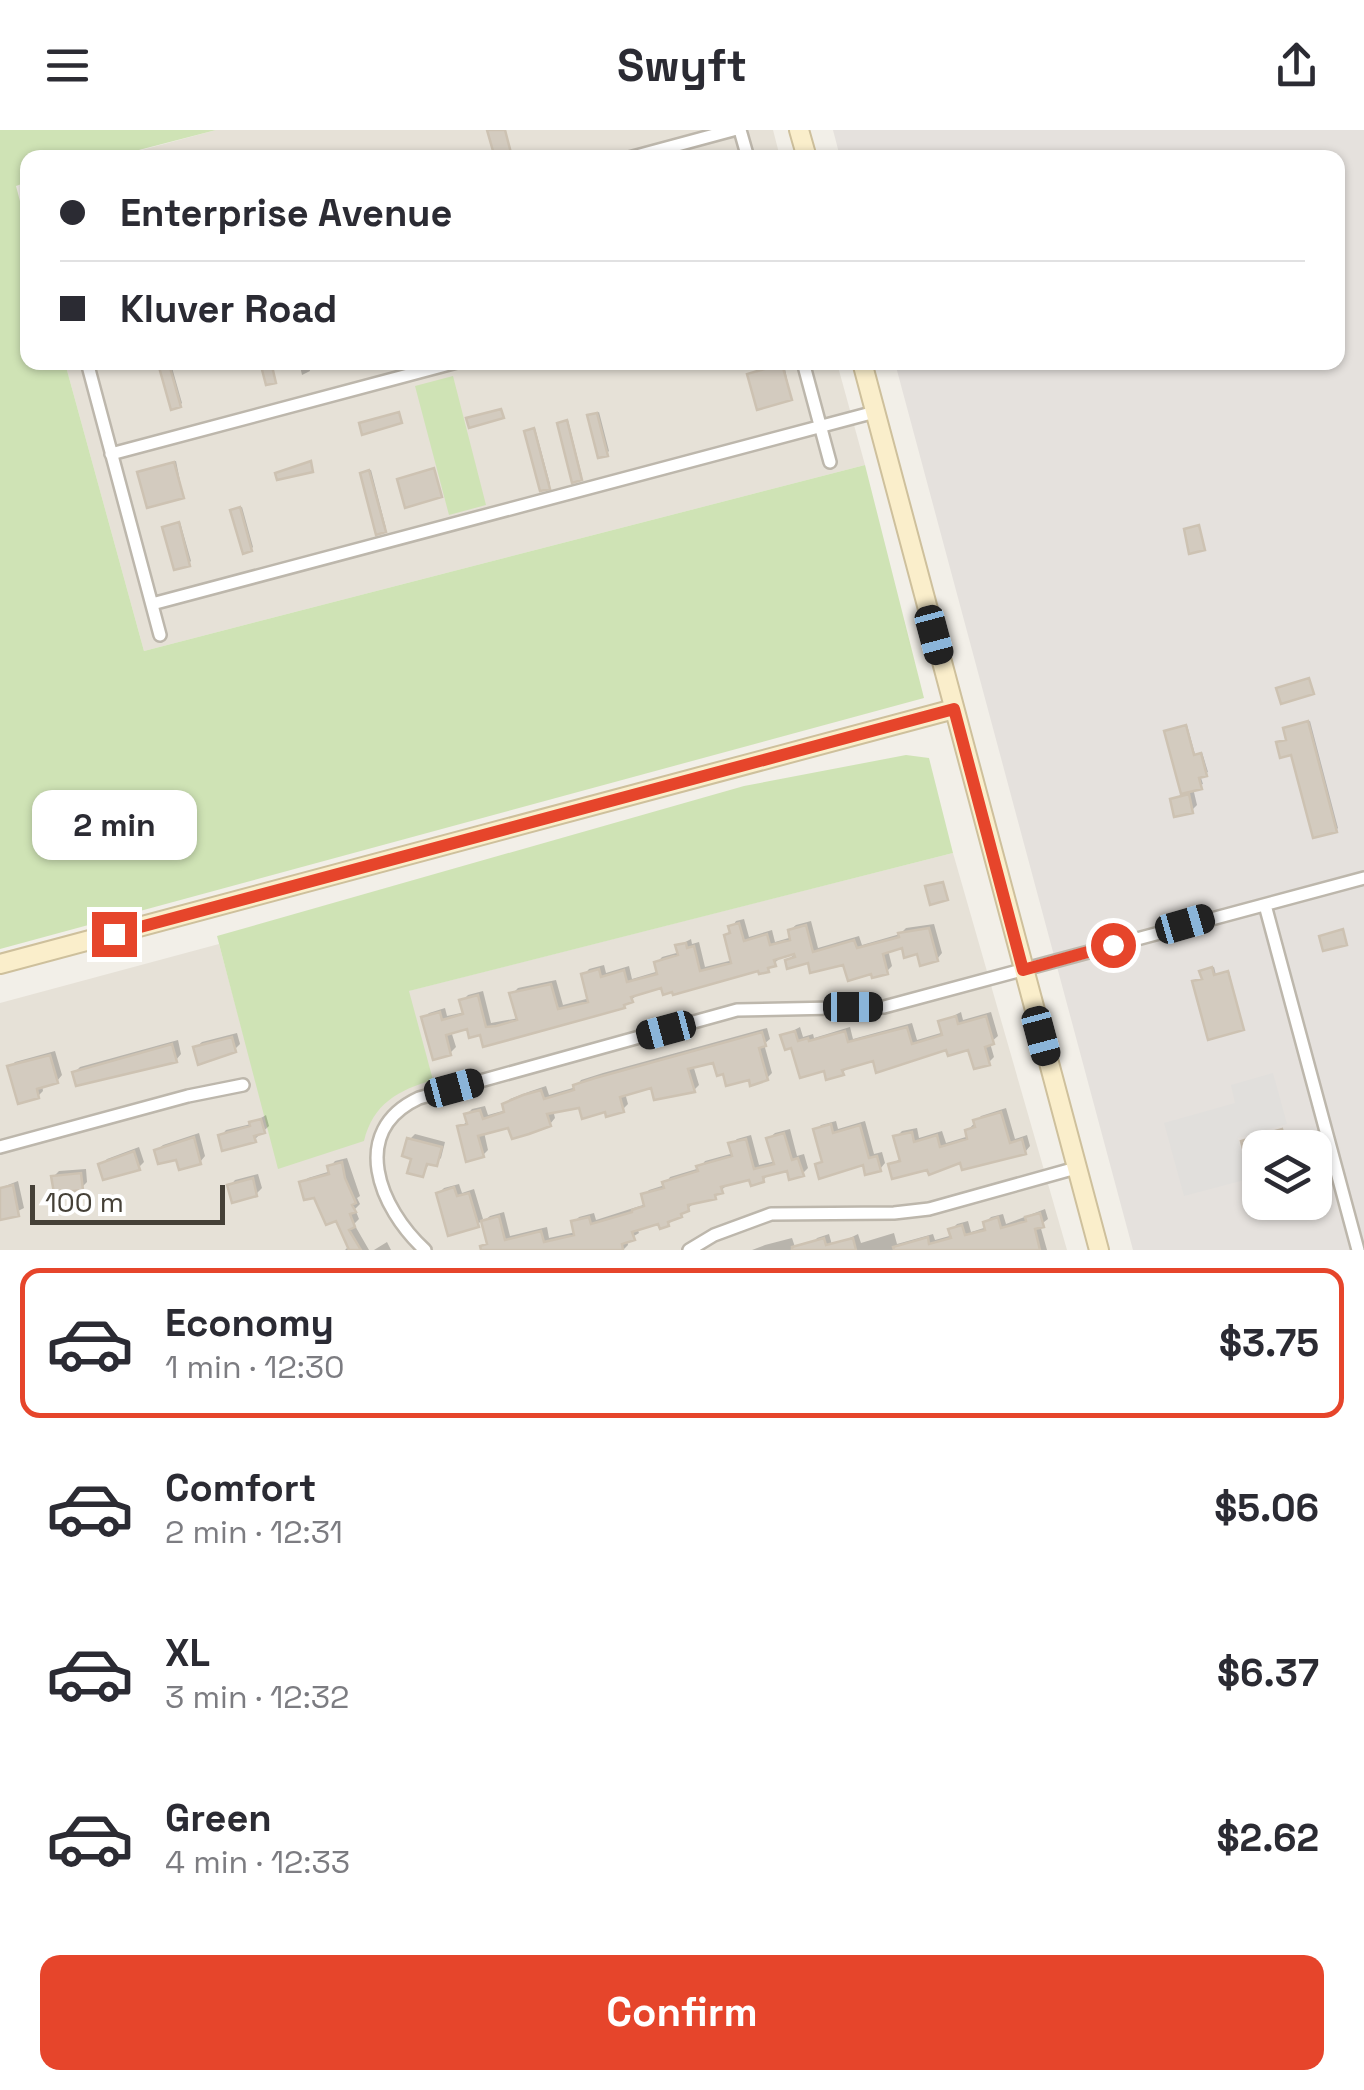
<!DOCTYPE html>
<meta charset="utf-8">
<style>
:root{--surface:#fff;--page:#f2f2f3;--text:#2b2b33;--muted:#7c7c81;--line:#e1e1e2;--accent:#e6452b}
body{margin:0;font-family:"Space Grotesk",sans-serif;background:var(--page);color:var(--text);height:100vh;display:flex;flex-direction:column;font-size:38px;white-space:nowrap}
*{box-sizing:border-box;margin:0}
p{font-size:32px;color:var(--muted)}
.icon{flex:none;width:55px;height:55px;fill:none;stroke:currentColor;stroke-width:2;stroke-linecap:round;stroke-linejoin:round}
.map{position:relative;height:1120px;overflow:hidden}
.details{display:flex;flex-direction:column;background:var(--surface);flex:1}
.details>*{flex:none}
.hud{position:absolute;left:20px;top:20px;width:1325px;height:220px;border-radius:20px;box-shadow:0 2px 8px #0004;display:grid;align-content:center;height:220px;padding:0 40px;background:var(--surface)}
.buttons{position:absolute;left:1242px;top:1000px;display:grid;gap:20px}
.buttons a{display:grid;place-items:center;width:90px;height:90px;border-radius:20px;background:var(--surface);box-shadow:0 2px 8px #0004;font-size:50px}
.scale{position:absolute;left:30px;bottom:25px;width:195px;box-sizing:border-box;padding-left:10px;border:5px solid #454037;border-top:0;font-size:28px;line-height:35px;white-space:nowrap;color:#454037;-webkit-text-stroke:8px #fff;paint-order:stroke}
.end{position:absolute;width:45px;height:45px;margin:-22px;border:12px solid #e6452b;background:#fff;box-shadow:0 0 0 5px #fff}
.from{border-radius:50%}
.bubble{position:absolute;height:70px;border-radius:20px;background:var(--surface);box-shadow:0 2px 8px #0004;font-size:32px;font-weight:700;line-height:70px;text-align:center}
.car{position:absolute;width:30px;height:60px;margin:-30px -15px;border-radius:12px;box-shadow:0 0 8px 2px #0007;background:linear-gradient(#222 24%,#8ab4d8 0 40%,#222 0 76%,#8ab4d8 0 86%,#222 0)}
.hud b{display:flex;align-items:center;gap:35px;height:95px;font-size:38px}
.hud b+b{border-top:2px solid var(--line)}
.hud i{width:25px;height:25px;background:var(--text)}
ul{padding:18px 0 0;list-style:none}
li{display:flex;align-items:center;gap:30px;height:150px;margin:0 20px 15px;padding:0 20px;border:5px solid transparent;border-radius:20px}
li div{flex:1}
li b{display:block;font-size:38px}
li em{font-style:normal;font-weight:700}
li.active{border-color:var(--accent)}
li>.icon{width:90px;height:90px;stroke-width:1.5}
.cta{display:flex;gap:20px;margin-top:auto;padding:20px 40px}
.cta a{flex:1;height:115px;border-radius:20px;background:var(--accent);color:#fff;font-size:40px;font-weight:700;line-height:115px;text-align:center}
header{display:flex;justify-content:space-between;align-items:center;height:130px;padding:0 40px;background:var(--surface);font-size:45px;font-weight:700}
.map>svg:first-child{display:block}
.residential{fill:#e6e1d7}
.industrial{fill:#e5e1dd;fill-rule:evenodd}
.green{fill:#cfe3b5}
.parking{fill:#e1dfdc}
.shadow{fill:#0003}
.building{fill:#d3cbbf;stroke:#cdc2b2;stroke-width:2.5}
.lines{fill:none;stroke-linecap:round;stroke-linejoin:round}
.street-casing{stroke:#bdb7ac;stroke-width:16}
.secondary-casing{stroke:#cec09c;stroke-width:22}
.street{stroke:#fff;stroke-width:11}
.secondary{stroke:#faeecb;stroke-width:18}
.route{stroke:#e6452b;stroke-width:12}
</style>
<header><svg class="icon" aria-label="menu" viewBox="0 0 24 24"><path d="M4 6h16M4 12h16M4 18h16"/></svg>Swyft<svg class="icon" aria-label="share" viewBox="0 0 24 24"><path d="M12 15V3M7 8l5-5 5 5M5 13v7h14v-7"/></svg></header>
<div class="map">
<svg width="1364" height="1120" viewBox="0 0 1364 1120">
<rect width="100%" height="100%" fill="#f2efe8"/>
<path class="residential" d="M216 0H773L780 27 112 28Z
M65 233H837L865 335 144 521Z
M953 723 1067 1120H0V873L219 814 244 907 408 861Z"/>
<path class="industrial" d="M833 0H1364V1120H1133L895 233 1338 232V28L840 27ZM1260 1018H1315V1072H1260Z"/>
<path class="green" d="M0 0H216L112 27 28 28 27 52 16 56 27 98 28 232 65 233 144 521 865 335 924 568 0 819Z
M453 246 486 375 449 385 415 256Z
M906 625 929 628 953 723 409 861 433 950C398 960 373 974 364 1011L278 1039 217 806 744 656Z"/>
<path class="parking" d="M1273 943 1287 994 1238 1008 1248 1049 1184 1066 1164 993 1235 973 1231 955Z"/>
<path class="shadow" d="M299 232H308L310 241 302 245Z
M171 234 182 273 180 275 164 236Z
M784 234 791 268 750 245 751 243Z
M599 282 609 321 607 323 590 286Z
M568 290 582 346 580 348 560 293Z
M535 298 550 354 548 356 529 300Z
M176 331 183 366 140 342 142 340Z
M371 340 386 398 384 400 365 341Z
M242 377 253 417 251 419 235 379Z
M180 392 191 431 189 433 165 397Z
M1310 591 1338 698 1336 700 1293 622 1281 611 1289 609 1288 597Z
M1187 595 1195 624 1202 622 1208 642 1200 645 1203 654 1193 658 1197 675 1192 680 1172 670 1184 663 1169 600Z
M744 789 749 807 772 800 775 812 792 807 790 800 796 795 811 791 818 818 859 806 862 815 900 804 906 798 934 794 942 823 937 829 903 815 888 820 892 836 887 841 845 832 788 831 798 820 780 828 768 839 663 855 637 865 624 876 482 902 468 896 451 901 456 917 450 923 424 888 429 883 445 878 447 886 465 882 462 871 468 865 483 861 491 893 519 888 512 864 518 858 556 850 563 875 590 868 584 845 589 839 604 835 606 843 629 836 632 849 659 841 657 833 662 827 680 822 678 816 691 809 692 814 699 812 705 837 733 830 726 806 736 791Z
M1214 837 1216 845 1229 841 1242 898 1197 850 1204 848V840Z
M961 882 963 890 991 882 998 906 990 913 994 927 989 932 970 917H948L874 928 848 937 842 943 825 938 783 906 800 897 803 907 813 904 814 908 850 897 853 909 912 893 917 910 944 902 941 892Z
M767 898 770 909 764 914 772 943 767 948 725 941 715 930 693 935 699 955 694 960 652 955 625 963 628 974 623 979 581 975 553 980 555 988 550 994 510 995 484 1002 488 1020 483 1025 460 997 468 991 467 984 472 979 485 976 488 985 506 980 505 975 510 969 531 961 546 956 549 965 576 957 581 950 603 943Z
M237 903 240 914 234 920 196 917 202 912Z
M178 910 181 924 176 930 75 942 80 937Z
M55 921 62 945 57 951 42 955 43 961 38 966 10 937 15 932Z
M1006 978 1015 1009 1027 1005 1030 1016 1025 1022 929 1037 891 1035 901 1028 896 1007 902 1001 917 998 919 1008 942 1001 946 1013 969 1006 968 1000 981 986Z
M266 985 269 996 255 1009 221 1006 226 1000 251 994Z
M836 991 838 999 865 991 874 1024 882 1022 885 1033 880 1039 864 1032 818 1035 824 1029 816 1000 821 995Z
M790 999 797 1026 804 1024 808 1038 802 1044 788 1038 768 1045 763 1050 751 1047 727 1055 715 1066 693 1074 668 1094 660 1091 637 1098 639 1103 627 1110 628 1115 623 1120H491L484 1091 490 1086 504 1082 510 1106 547 1097 549 1108 576 1102 574 1092 579 1087 594 1083 596 1090 646 1074 644 1065 649 1060 665 1055 670 1047 700 1038 705 1031 734 1023 731 1014 737 1009 751 1005 759 1035 776 1031 769 1008 775 1003Z
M199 1003 205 1026 200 1032 157 1020 163 1015Z
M415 1004 445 1012 441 1028 436 1033 430 1032 423 1044 410 1009Z
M139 1017 144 1032 138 1038 101 1035 107 1029Z
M347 1028 360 1066 357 1068 360 1074 355 1079 359 1089 354 1094 369 1120H345L350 1115 338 1087 302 1053 308 1048 331 1041 330 1037 335 1031Z
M86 1039 87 1052 82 1057 54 1046 59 1041Z
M258 1044 262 1058 256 1064 230 1056 235 1050Z
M18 1051 24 1078 0 1090V1058Z
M459 1054 462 1063 474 1059 483 1089 477 1095 439 1063 444 1058Z
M1045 1079 1048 1089 1040 1095 1047 1120H842L840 1113 858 1104 861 1113 894 1103 897 1114 933 1104 935 1110 953 1105 951 1100 957 1094 968 1091 971 1102 987 1097 986 1092 991 1087 1003 1084 1006 1094Z
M829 1104 832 1115 827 1120H809L817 1108Z
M792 1108 796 1120H752L765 1115Z
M387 1112 391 1120H374Z"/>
<path class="building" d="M487 0H505L511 23 495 28Z
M260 232H271L276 253 266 255Z
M169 234 181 277 171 280 159 237Z
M782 234 792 270 757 280 747 244Z
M501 279 504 288 469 298 466 288Z
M399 282 402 293 362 305 359 293Z
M597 283 608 326 598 328 587 285Z
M567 290 582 350 572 353 557 293Z
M534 298 550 359 540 361 524 301Z
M311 331 313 342 277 350 275 343Z
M174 332 184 368 147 378 137 342Z
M434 338 442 367 405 378 397 349Z
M369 340 386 402 376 405 360 343Z
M240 377 252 421 243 424 230 380Z
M179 392 190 436 174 440 162 397Z
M1199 395 1205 420 1189 424 1184 399Z
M1309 548 1314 564 1281 574 1276 558Z
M1308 591 1337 702 1313 708 1291 625 1280 628 1276 612 1286 610 1283 598Z
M1186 595 1194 625 1201 623 1207 646 1199 648 1202 659 1181 664 1164 601Z
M1189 664 1193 683 1174 687 1170 669Z
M943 752 948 770 930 775 925 756Z
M739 793 744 811 767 804 770 815 790 810 788 800 806 795 813 822 854 810 857 818 899 807 898 803 929 798 938 831 920 836 917 824 904 828 902 818 883 824 888 844 872 848 871 844 848 851 843 835 810 843 808 833 787 839 785 830 795 827 794 824 774 830 776 836 768 838 769 842 759 844 758 841 673 865 672 862 663 865 661 858 631 867 633 872 624 875 625 878 483 917 480 905 469 908 467 899 446 905 451 925 433 930 421 887 440 882 442 890 463 884 459 870 478 865 486 897 496 896 517 890 509 863 551 854 558 879 588 872 581 844 599 839 601 847 624 840 627 852 657 844 654 832 678 825 675 815 686 813 687 818 694 816 700 841 731 833 724 805 730 803 728 796Z
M1343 799 1347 815 1323 821 1319 806Z
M1212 837 1214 845 1228 841 1244 900 1208 910 1192 851 1202 849 1199 841Z
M956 886 958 894 986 886 994 914 985 917 990 935 974 939 968 920 948 926 946 920 876 943 873 931 842 940 844 945 826 950 824 941 800 948 791 918 785 920 780 905 795 901 798 911 808 908 809 911 845 901 848 912 907 897 912 914 942 905 938 891Z
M762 902 766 916 759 918 768 950 750 956 749 950 726 956 723 944 717 946 713 933 688 939 695 962 654 970 651 958 620 967 624 982 606 987 605 982 582 989 579 978 547 984 551 996 529 1004 512 1009 508 998 478 1006 484 1027 466 1032 457 996 467 994 464 984 480 980 483 989 504 982 502 974 523 965 541 960 544 969 574 960 573 955 595 948Z
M232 907 236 922 198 935 193 917Z
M172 914 177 932 76 956 72 942Z
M50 925 58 953 37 959 39 968 18 974 7 936Z
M1001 982 1010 1013 1022 1009 1026 1024 962 1040 960 1033 929 1045 927 1040 892 1049 888 1034 900 1031 893 1006 912 1002 914 1012 937 1005 940 1017 967 1009 965 1000 975 997 973 990Z
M261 989 265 1003 254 1006 256 1012 222 1021 218 1005 250 996 249 992Z
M831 994 833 1003 860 995 869 1028 877 1026 881 1041 865 1045 863 1035 819 1049 815 1034 822 1032 813 999Z
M1282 999 1287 1018H1260V1043L1250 1045 1241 1011Z
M784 1003 792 1030 798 1028 804 1046 789 1050 787 1041 763 1047 764 1052 751 1056 749 1050 721 1057 723 1063 715 1065 716 1069 688 1075 689 1081 681 1084 682 1087 668 1092 669 1096 660 1099 658 1094 632 1102 635 1110 622 1114 623 1120H481L480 1116 487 1114 481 1091 499 1086 505 1110 541 1101 544 1112 574 1105 571 1091 589 1087 591 1094 632 1082V1080L644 1076 641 1064 664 1058 662 1052 698 1041 696 1036 732 1026 728 1013 746 1009 754 1039 774 1034 766 1008Z
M194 1007 201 1034 179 1040 176 1030 158 1034 154 1020Z
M407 1008 442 1017 437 1036 427 1034 423 1047 407 1043 411 1029 402 1026Z
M134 1021 140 1040 103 1050 98 1034Z
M342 1032 345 1048 356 1073 352 1075 356 1082 350 1084 355 1097 349 1100 361 1120H349L336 1091 326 1095 314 1068 304 1070 299 1052 329 1044 327 1036Z
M81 1043 83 1060 54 1063 51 1046Z
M253 1048 257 1066 232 1073 227 1055Z
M13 1055 19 1086 0 1090V1058Z
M454 1057 457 1066 469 1063 479 1097 448 1106 436 1063Z
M1040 1083 1044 1097 1035 1099 1040 1120H894L893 1117 928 1107 929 1114 951 1108 948 1099 962 1095 965 1105 985 1100 983 1092 998 1087 1001 1098 1026 1091 1025 1087Z
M824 1108 826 1115 853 1108 856 1120H792V1117Z"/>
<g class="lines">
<defs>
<path id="street" d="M740 0 748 28
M629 28 733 0
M87 232 160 505
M803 232 830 332
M111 324 457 232
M152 474 875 282
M1265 775 1358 1120
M0 1017 188 966 243 955
M425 1120C379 1078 348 1001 419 968L737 880 884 877 1364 748
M689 1120 714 1105 771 1084 894 1083 929 1079 1076 1038"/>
<path id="secondary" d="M799 0 807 28
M862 232 1099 1120
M0 834 954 579"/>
</defs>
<use href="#street" class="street-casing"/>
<use href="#secondary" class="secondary-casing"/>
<use href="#street" class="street"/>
<use href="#secondary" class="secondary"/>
</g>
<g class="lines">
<path class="route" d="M114 804 954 579 1023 840 1113 815"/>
</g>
</svg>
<div class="buttons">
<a><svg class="icon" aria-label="layers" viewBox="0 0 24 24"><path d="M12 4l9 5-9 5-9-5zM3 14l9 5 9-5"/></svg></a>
</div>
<div class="scale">100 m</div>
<i class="end from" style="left:1113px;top:815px"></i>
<i class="end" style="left:114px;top:804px"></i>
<div class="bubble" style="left:32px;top:660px;width:165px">2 min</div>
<i class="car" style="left:934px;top:505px;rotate:165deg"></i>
<i class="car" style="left:1185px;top:794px;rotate:74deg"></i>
<i class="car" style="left:853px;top:877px;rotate:90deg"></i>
<i class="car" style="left:666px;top:900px;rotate:255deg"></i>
<i class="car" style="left:1041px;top:906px;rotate:165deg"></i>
<i class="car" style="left:454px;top:958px;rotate:75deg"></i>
<div class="hud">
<b><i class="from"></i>Enterprise Avenue</b>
<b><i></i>Kluver Road</b>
</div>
</div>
<section class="details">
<ul>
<li class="active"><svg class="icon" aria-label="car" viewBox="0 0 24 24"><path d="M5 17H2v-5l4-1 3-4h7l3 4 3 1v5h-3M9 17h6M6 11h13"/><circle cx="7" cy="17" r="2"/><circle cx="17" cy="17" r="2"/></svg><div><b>Economy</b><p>1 min · 12:30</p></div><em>$3.75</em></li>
<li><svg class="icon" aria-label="car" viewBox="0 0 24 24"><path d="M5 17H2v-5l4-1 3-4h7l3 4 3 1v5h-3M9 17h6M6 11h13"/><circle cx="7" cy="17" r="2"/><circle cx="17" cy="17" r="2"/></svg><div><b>Comfort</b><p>2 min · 12:31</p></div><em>$5.06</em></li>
<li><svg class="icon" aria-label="car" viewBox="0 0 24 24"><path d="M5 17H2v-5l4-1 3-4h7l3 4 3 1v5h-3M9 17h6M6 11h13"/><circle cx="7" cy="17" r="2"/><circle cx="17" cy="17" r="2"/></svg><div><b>XL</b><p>3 min · 12:32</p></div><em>$6.37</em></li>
<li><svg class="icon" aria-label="car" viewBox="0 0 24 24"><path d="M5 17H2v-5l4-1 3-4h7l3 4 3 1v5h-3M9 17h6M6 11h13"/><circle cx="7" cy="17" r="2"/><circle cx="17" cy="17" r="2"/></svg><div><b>Green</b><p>4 min · 12:33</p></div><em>$2.62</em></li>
</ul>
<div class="cta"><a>Confirm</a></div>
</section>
